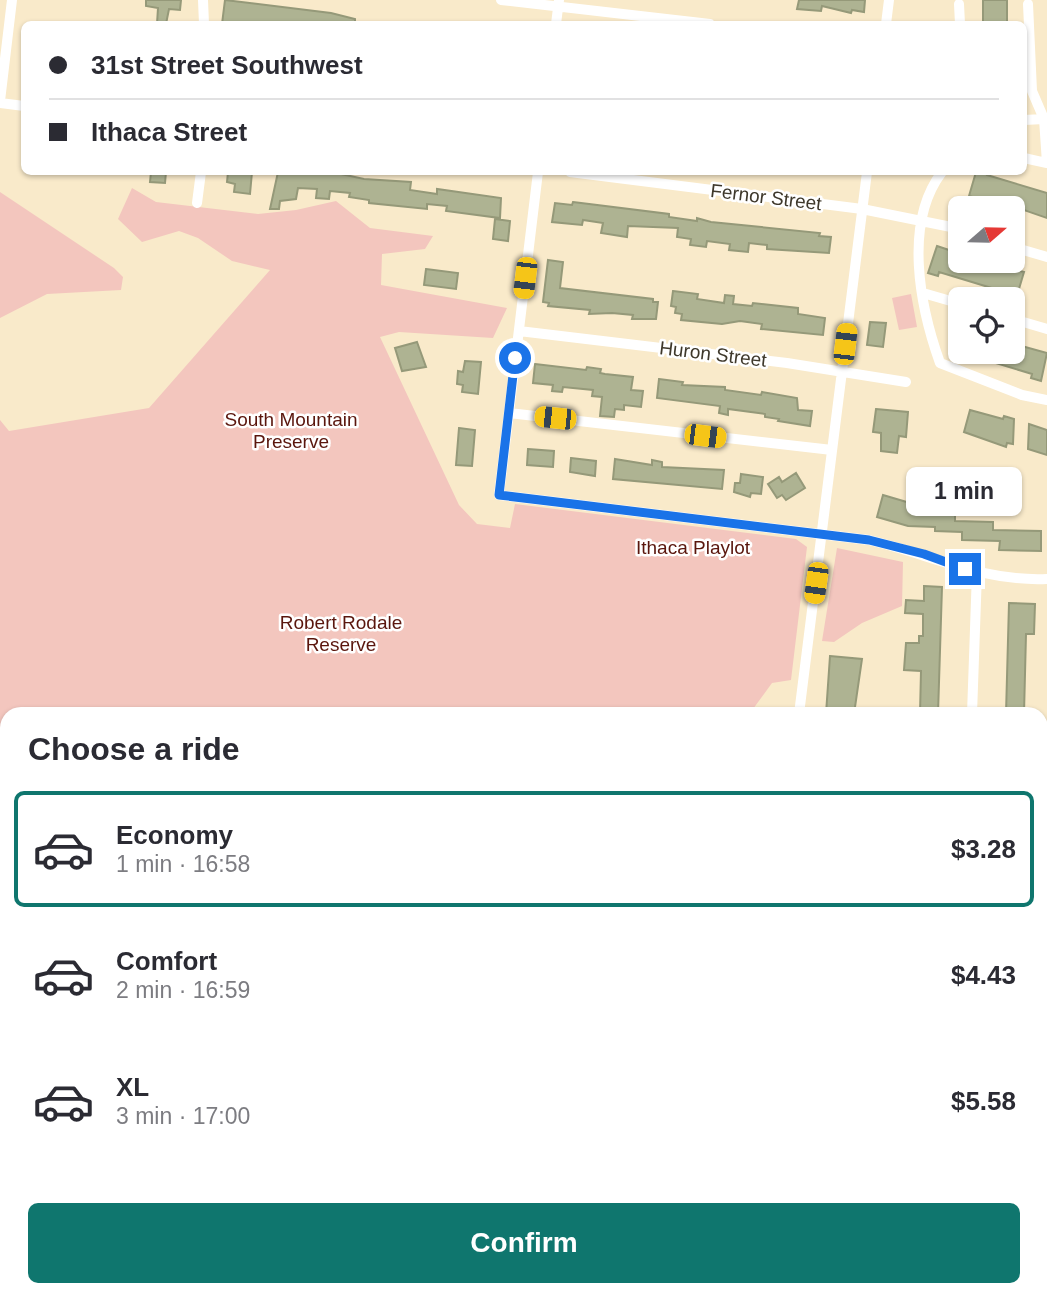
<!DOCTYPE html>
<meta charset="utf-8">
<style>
:root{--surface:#fff;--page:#f7f7f7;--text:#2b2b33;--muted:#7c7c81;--line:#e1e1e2;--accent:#0f766e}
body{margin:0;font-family:Arial,sans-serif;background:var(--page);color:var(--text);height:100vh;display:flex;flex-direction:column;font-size:26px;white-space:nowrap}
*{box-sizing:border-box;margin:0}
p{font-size:23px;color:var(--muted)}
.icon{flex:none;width:38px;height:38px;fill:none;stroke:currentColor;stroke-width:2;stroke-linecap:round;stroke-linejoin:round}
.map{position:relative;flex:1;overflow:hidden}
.sheet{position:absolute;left:0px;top:707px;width:1048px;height:590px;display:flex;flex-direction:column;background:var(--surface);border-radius:21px 21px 0 0;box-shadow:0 2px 5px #0004}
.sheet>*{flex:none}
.guide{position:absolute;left:21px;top:21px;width:1006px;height:154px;border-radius:10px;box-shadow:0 2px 5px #0004;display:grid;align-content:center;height:154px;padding:0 28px;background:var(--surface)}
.needle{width:46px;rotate:70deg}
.controls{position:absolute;left:948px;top:196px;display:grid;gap:14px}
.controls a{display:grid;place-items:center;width:77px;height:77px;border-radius:10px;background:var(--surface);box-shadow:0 2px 5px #0004;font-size:35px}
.end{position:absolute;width:32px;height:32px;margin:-16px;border:9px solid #1a73e8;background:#fff;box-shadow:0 0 0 4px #fff}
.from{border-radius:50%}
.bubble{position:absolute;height:49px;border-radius:10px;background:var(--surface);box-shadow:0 2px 5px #0004;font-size:23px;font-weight:700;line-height:49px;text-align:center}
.car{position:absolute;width:21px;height:42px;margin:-21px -10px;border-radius:9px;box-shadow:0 0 5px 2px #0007;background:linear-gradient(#f5c518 24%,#345 0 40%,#f5c518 0 76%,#345 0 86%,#f5c518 0)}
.guide b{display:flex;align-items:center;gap:24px;height:66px;font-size:26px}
.guide b+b{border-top:2px solid var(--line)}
.guide i{width:18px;height:18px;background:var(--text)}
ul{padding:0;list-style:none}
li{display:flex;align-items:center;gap:21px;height:116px;margin:0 14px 10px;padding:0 14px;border:4px solid transparent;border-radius:10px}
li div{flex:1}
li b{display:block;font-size:26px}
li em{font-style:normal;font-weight:700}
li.current{border-color:var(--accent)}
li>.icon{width:63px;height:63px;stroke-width:1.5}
h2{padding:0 28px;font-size:32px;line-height:84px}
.button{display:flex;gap:14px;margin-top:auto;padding:14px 28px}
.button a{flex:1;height:80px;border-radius:10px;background:var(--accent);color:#fff;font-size:28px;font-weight:700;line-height:80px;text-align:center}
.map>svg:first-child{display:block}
.green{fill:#f3c6be}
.building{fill:#aeb392;stroke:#959979;stroke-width:2}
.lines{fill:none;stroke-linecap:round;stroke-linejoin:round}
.minor{stroke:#fff;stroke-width:10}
.route{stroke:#1a73e8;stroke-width:9}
.labels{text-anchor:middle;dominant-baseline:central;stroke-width:5;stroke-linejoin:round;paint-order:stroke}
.street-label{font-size:19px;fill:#3e382b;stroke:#fff}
.park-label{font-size:19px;fill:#5a160d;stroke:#fff}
</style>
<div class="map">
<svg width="1047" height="1296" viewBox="0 0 1047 1296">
<rect width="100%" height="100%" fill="#f9eaca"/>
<path class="green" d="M132 188 156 202 258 214 296 210 336 201 370 228 433 236 425 249 382 254 381 285 507 308 493 338 399 332 380 337 459 505 477 524 510 528 515 504 796 539 807 547 791 680 772 683 753 709 738 714H7V1290H1041V939L1047 940V1296H0V420L9 431 149 408 270 270 232 261 198 238 179 231 142 242 118 219Z
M0 192 114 268 123 277 121 290 47 294 0 318Z
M911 294 917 327 899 330 892 298Z
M837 548 903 562 902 606 862 623 834 642 822 641Z"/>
<path class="building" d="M146 0H181L180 10 169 9 166 24H157L158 8 146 6Z
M225 0 331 13 355 19V24H222Z
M799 0H865L864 12 852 10 851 13 822 6 821 11 797 9Z
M983 0H1007V24H983Z
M151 172H166L165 183 150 182Z
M228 172H252L250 194 234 192 235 184 227 182Z
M278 172H332L364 179 411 182 410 190 437 194V189L501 198 500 218 446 211 447 206 427 204V209L369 203V200L349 197 350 193 330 191 329 199 316 198 317 189 298 188 296 199 280 201 279 209H270Z
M976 172H988L987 175 1047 193V218L1001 202 1000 205 969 196Z
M573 202 669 214V217L697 221V218L711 222 820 233 819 236 831 237 829 253 767 249V245L749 243 748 252 729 250 730 244 707 241 706 247 690 245 691 239 677 237 678 228 628 226 627 237 601 233 603 223 583 220 582 225 552 222 555 203 572 205Z
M495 219 510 221 508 241 493 239Z
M937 246 961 254V261L992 264 1024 272 1016 299 1007 296 1008 293 939 272 938 276 928 273Z
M548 260 563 262 560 288 653 299V302H658L656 319H632L633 315 612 313 589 314 590 310 548 306 549 303 543 302Z
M426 269 458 273 456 289 424 285Z
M673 291 698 294 697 299 724 303 725 295 734 296 733 304 752 306 753 303 798 308V314L825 318 823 335 761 329 762 324 740 321 722 324 681 320 682 314 675 313 676 307 671 306Z
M870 322 886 323 883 347 867 345Z
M417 342 426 367 402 371 395 348Z
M1018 345 1047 353 1041 381 1031 378 1032 374 966 354 1013 352V346Z
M465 361 481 362 478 394 462 392 463 385 457 384 458 371 463 372Z
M535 364 586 370 587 367 601 369 600 373 605 374 633 377 631 390 643 391 641 407 624 405V410L615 409 614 417 600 416 602 397 592 396 593 390 563 387 562 392 552 391 553 385 533 383Z
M659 379 683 382 682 385 725 387V390L761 395 762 392 797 398 798 410 812 411 810 426 778 421 779 419 765 417V414L728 409V415L719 413 720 406 657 398Z
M876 409 908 412 906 437 899 436 897 453 881 451V433L873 432Z
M970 410 1003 419 1004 416 1014 419 1013 444 1007 443 1006 447 964 432Z
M1029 424 1047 430V455L1028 449Z
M459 428 475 430 472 466 456 465Z
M528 449 554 451 553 467 527 465Z
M571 458 596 461 595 476 570 472Z
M615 459 652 465V460L662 462V467L724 470 722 489 613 479Z
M796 473 805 488 786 500 782 495 777 498 768 484 779 477 782 482Z
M741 474 763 477 761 494 751 493 750 497 734 492 735 483H740Z
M883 495 910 503 909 507 945 508 944 512 955 513V521L993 522V530L1041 531V551L999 550 1000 541 962 540V532L935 531V527L908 526 877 517Z
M924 586 942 587 938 714H920L921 671 904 670 906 643H919V636H923V614L905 613 906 600 924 601Z
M1009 603 1035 604 1034 634H1026L1024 714H1006Z
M830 656 862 659 854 714H826Z"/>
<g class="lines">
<path class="minor" d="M203 0 204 24
M501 0 710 24
M959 4 960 24
M556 24 559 0
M886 24 889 0
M0 101 12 0
M0 103 24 106
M1024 120 1044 119 1032 91 1028 4
M1024 158 1047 163 1044 119H1047
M538 172 499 495 869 540C929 554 984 582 1047 579
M570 172 862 209 961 229
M942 172C903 223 920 307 940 363L1022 395 1047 400
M197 203 201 172
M1013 247 1047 257
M923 293 961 304
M1013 319 1047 329
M519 331 787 363 906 382
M509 413 832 450
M799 714 867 172
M972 714 977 572
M1041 878H1047"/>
</g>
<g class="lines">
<path class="route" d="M515 358 499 495 869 540 924 554 965 569"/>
</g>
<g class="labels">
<g class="street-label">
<text transform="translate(766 197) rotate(7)">Fernor Street</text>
<text transform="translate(713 354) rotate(7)">Huron Street</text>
</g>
<g class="park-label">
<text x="291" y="419">South Mountain<tspan x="291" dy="22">Preserve</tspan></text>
<text x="693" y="547">Ithaca Playlot</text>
<text x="341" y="622">Robert Rodale<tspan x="341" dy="22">Reserve</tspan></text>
</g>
</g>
</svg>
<div class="controls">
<a><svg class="needle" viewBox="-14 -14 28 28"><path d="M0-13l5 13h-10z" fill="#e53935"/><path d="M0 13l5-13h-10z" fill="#7c7c81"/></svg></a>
<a><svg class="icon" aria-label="locate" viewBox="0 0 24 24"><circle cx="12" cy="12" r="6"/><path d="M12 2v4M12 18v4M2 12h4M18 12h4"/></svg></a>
</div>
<i class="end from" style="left:515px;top:358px"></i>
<i class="end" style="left:965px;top:569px"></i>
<div class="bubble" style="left:906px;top:467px;width:116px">1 min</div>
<i class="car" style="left:525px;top:278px;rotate:187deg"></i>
<i class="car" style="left:845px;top:344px;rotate:7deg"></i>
<i class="car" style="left:555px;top:418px;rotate:276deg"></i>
<i class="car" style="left:705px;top:436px;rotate:97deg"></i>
<i class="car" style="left:816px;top:583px;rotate:188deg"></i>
<div class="guide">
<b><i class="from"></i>31st Street Southwest</b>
<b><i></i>Ithaca Street</b>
</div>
<section class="sheet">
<h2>Choose a ride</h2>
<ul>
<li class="current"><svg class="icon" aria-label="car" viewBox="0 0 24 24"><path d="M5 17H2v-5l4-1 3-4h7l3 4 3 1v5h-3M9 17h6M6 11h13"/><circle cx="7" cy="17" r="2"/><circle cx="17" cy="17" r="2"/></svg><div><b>Economy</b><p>1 min · 16:58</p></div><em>$3.28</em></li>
<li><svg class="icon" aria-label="car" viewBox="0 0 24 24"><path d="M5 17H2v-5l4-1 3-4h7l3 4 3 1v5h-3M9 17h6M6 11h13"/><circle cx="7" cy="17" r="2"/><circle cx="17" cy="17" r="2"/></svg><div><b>Comfort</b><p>2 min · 16:59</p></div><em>$4.43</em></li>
<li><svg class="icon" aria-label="car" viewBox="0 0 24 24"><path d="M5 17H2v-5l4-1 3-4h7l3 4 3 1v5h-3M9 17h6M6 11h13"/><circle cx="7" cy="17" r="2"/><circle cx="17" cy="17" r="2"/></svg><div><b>XL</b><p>3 min · 17:00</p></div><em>$5.58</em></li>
</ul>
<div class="button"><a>Confirm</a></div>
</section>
</div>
